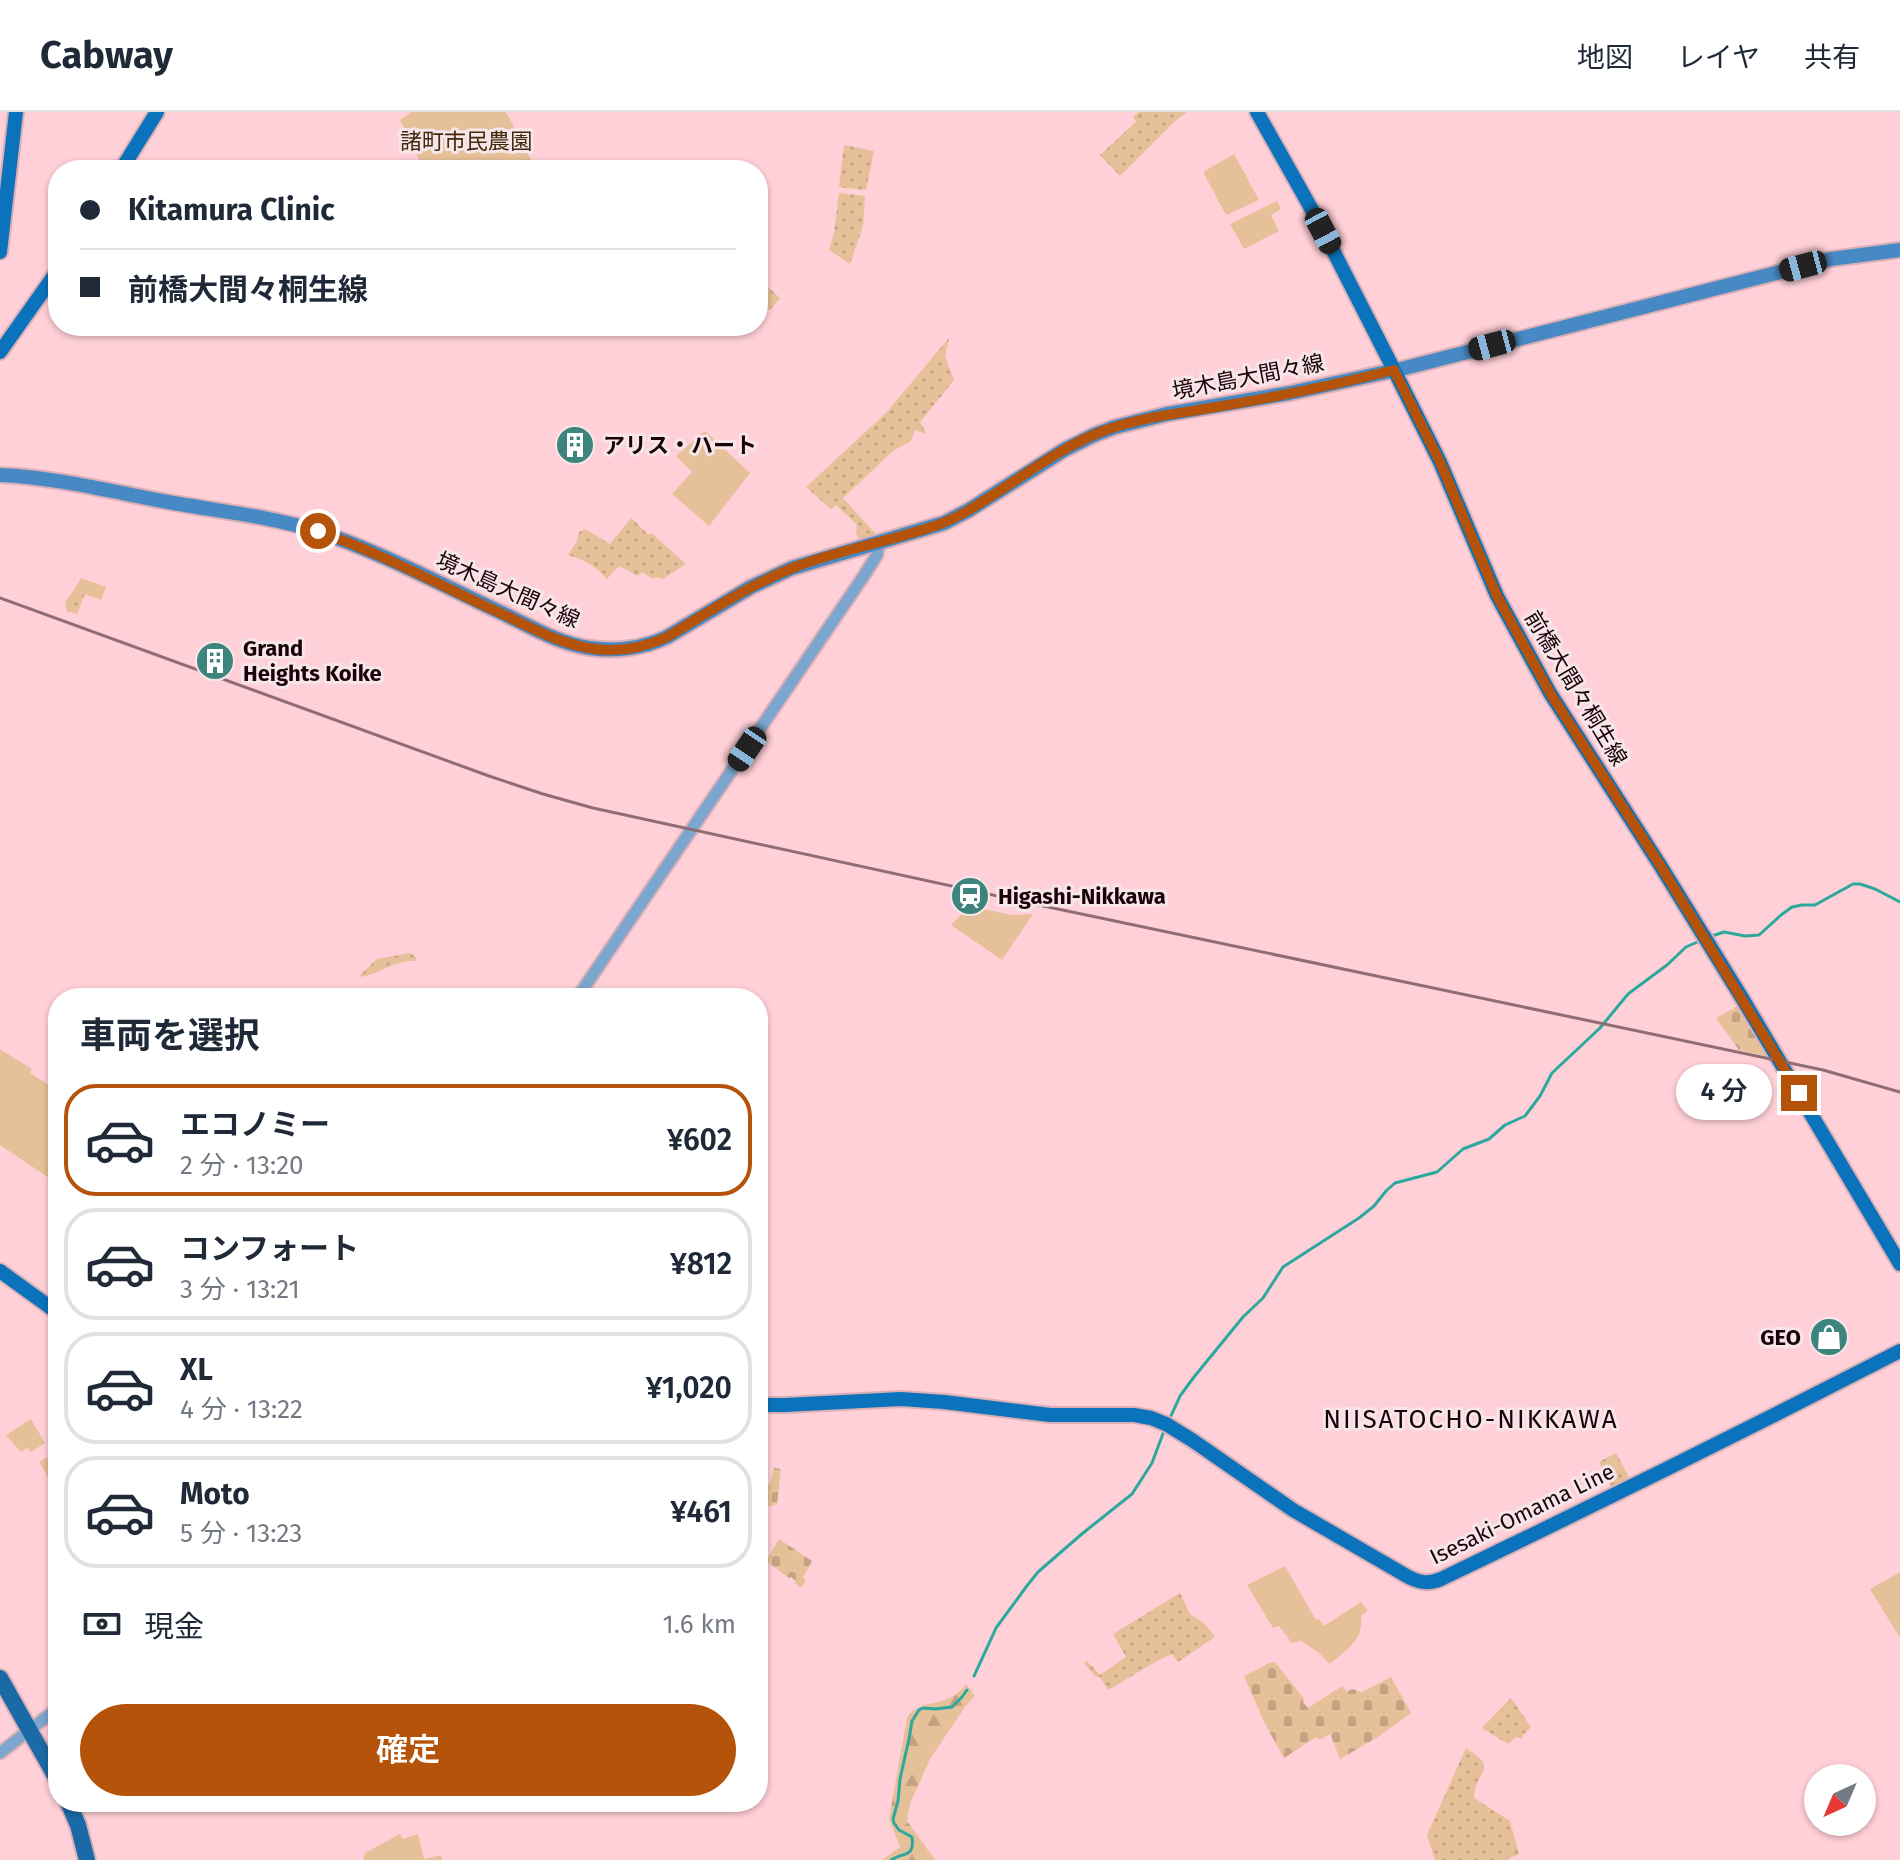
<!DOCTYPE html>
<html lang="ja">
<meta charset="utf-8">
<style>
:root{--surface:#fff;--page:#f2f2f3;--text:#1f2937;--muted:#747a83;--line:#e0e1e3;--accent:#b45309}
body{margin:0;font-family:"Fira Sans","Noto Sans JP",sans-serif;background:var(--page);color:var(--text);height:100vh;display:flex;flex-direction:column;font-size:30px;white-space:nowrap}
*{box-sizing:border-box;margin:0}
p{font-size:26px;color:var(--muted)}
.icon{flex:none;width:44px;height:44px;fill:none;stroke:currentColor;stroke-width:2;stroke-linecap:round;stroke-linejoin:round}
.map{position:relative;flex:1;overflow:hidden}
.details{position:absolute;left:48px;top:876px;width:720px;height:824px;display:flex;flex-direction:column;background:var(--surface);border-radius:32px;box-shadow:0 2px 6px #0004}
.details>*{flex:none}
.hud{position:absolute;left:48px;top:48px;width:720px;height:176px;border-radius:32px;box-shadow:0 2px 6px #0004;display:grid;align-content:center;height:176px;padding:0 32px;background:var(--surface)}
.needle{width:52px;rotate:224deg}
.buttons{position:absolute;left:1804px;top:1652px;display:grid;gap:16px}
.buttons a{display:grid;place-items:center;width:72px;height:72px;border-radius:50%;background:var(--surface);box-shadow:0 2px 6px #0004;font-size:40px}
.end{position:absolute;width:36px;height:36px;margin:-18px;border:10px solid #b45309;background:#fff;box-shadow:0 0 0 4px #fff}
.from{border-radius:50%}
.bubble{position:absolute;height:56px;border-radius:28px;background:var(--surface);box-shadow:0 2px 6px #0004;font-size:26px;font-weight:600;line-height:56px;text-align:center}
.car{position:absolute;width:24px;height:48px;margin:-24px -12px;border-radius:10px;box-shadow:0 0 6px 2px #0007;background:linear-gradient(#222 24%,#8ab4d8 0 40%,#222 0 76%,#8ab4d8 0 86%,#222 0)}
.hud b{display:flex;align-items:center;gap:28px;height:76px;font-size:30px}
.hud b+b{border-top:2px solid var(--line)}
.hud i{width:20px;height:20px;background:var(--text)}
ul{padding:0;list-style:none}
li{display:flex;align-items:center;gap:24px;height:112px;margin:0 16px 12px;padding:0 16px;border:4px solid var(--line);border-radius:32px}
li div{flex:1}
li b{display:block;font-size:30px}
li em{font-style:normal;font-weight:600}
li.selected{border-color:var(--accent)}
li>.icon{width:72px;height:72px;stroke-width:1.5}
h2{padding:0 32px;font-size:36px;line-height:96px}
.pay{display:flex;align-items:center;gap:20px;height:88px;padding:0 32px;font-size:30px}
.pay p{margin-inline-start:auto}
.action{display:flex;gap:16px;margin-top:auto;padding:16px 32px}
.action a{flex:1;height:92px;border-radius:48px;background:var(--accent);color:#fff;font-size:32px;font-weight:600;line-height:92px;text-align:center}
header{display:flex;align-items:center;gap:48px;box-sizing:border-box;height:112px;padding:0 40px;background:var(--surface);border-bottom:2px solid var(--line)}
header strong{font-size:38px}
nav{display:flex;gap:44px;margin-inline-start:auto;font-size:28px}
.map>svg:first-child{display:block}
.grass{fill:url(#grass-dots)}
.forest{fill:url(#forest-firs)}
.cemetery{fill:url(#cemetery-stones)}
.green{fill:#e6c098}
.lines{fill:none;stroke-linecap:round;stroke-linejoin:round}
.stream{stroke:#2ca89f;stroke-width:3}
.tertiary-casing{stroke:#daafb6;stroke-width:15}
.secondary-casing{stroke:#daafb6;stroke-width:18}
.primary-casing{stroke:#daafb6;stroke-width:18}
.trunk-casing{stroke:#daafb6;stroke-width:20}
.tertiary{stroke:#7ca6ce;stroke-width:11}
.secondary{stroke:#4789c4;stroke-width:14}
.primary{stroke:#0b73bb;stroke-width:14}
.trunk{stroke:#196aa6;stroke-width:16}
.rail{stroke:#906d73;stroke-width:3}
.route{stroke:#b45309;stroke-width:10}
.labels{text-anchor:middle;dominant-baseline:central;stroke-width:6;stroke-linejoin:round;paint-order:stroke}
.park-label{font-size:22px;fill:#422a0e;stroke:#f6e6e9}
.street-label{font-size:22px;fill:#1a0308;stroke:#f6e6e9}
.poi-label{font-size:22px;font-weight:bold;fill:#1a0308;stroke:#f6e6e9;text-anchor:start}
.quarter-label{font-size:26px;letter-spacing:2px;fill:#1a0308;stroke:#f6e6e9}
</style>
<header>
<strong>Cabway</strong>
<nav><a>地図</a><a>レイヤ</a><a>共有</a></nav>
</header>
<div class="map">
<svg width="1900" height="1748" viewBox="0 0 1900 1748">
<defs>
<pattern id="grass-dots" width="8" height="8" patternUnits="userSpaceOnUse" patternTransform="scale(2)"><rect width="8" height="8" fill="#e6c098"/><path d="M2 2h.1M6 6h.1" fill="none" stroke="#c5a382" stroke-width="1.8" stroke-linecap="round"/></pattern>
<pattern id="forest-firs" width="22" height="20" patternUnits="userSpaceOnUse" patternTransform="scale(2)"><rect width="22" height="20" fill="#e6c098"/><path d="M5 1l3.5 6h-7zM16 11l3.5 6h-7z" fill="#c5a382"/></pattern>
<pattern id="cemetery-stones" width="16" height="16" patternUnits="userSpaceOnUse" patternTransform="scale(2)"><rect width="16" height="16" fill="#e6c098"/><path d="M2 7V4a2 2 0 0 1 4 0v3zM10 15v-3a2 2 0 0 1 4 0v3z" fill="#c5a382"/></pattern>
</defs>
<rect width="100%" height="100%" fill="#ffd0d7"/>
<path class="grass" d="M1139 0H1187L1175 9 1120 64 1100 43 1136 10 1133 5Z
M844 33 874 39 866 78 839 75Z
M839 81 865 84 863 114 850 152 829 138 834 121Z
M758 166 780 186 770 198 766 195 758 203Z
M949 226 945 245 954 268 920 310 927 322 915 318 911 329 893 339 843 386 875 421 874 427 861 430 856 421 857 413 836 393 831 397 806 375 886 301Z
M631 406 649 423 651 421 686 452 663 467 655 465 653 467 642 460 638 464 619 454 607 467C595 454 585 448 568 443L577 429 579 420 585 417 610 432Z
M74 478 85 482 77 502 67 499 65 490Z
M410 841 416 845V849C397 847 380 862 361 865L360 863 377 847Z
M1616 1341 1631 1369 1613 1378 1599 1350Z
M1180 1481 1190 1502 1204 1511 1215 1525 1178 1550 1172 1542C1150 1551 1130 1566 1108 1578L1099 1564 1096 1565 1084 1551 1087 1549 1100 1563 1126 1545 1113 1522Z
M1511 1586 1531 1615 1522 1624 1523 1627 1516 1625 1508 1632 1482 1616Z
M1466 1636C1501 1658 1475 1657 1474 1686L1510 1709 1519 1742 1506 1748H1435L1427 1723Z"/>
<path class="forest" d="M966 1572 975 1584 965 1595 930 1647 910 1692 907 1709 935 1748H882L900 1735 889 1707 907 1606C920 1584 947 1599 966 1572Z"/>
<path class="cemetery" d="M1738 894 1769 945 1739 938 1716 906Z
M774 1356 781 1357 777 1392 771 1394H758V1370L770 1372Z
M779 1427 812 1449 803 1466 806 1468 801 1476 795 1471 796 1469 791 1465 789 1466 766 1449Z
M1275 1550 1304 1587 1303 1590 1308 1596 1342 1574 1347 1580 1352 1577 1362 1580 1391 1565 1411 1601 1378 1625 1340 1647 1330 1622 1319 1628 1316 1625 1284 1646 1264 1610 1244 1564 1269 1551Z"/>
<path class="green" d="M411 0H506L531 48 524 49 511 58H424L400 8Z
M1234 42 1259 88 1226 103 1203 60Z
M1277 89 1281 97 1271 103 1279 119 1244 137 1230 112Z
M705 319 750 361 709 414 672 382 692 360 676 344Z
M81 466 106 475 101 488 74 478Z
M969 794 1012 803 1033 802 1002 848 951 813Z
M0 937 32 957 30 961 58 979V1072L0 1033Z
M31 1307 45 1331 31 1340 27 1336 21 1340 6 1323Z
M51 1343 58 1354V1373L54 1375 39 1350Z
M1285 1454 1316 1508 1319 1507 1324 1514 1361 1490 1368 1499 1361 1504C1364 1528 1347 1538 1330 1552L1319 1541 1301 1529 1291 1531 1286 1522H1285L1279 1514 1273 1516 1247 1473Z
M1900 1460V1526L1870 1477Z
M400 1722 403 1727 418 1722 424 1747 441 1743 442 1748H363L365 1741Z"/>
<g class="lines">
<path class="stream" d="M1709 825 1724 820 1745 824 1759 823 1781 803 1792 795 1802 793H1815L1853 772H1860L1875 777 1900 790
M1169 1308 1180 1284 1194 1265 1243 1205 1263 1186 1283 1155 1359 1106 1374 1094 1386 1079 1395 1071 1437 1060 1463 1037 1489 1027 1505 1013 1525 1004 1540 984 1552 961 1600 916 1628 882 1667 853 1686 835 1702 828
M974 1564 996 1516 1026 1475 1038 1460 1083 1421 1132 1382 1152 1351 1164 1319
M891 1748C903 1740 915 1746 912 1725L899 1718 894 1711 893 1707 898 1689 900 1667 909 1627 912 1609 919 1598 923 1596 935 1597 952 1595 962 1585 967 1578"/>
<defs>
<path id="tertiary" d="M577 886 863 465 877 443 879 430
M0 1641 58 1596"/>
<path id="secondary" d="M0 363C54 365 114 380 168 390 217 399 269 404 317 419 381 440 444 474 506 503 533 516 560 532 590 536 616 540 644 536 667 525L751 475 792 456 944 411 969 398 1064 338 1094 323 1115 315 1167 302 1290 281 1405 256 1831 147 1900 138"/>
<path id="primary" d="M1257 0 1316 105 1394 258 1440 350 1497 484 1550 581 1660 753 1742 886 1900 1152
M121 58 157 0
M0 140 16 0
M0 240 58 158
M0 1159 58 1201
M758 1293H785L901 1287 944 1290 1050 1303H1134L1151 1306 1166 1312 1192 1328 1293 1398 1405 1463C1417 1470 1427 1473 1441 1467 1595 1393 1748 1317 1900 1239"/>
<path id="trunk" d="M0 1566 58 1669
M68 1690 78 1713 87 1748"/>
</defs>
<use href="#tertiary" class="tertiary-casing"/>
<use href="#secondary" class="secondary-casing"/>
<use href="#primary" class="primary-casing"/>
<use href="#trunk" class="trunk-casing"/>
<use href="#tertiary" class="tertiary"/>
<use href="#secondary" class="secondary"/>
<use href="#primary" class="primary"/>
<use href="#trunk" class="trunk"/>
<path class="rail" d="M0 486 489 664 543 682 593 696 1034 792 1823 958 1900 980"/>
</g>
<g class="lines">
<path class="route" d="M318 419C380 441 438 472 498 500 527 513 557 531 589 536 615 541 643 536 667 525 709 500 749 473 795 455 842 437 893 429 940 412 959 405 976 394 993 383 1029 360 1064 334 1103 319 1138 306 1174 302 1210 296 1272 286 1334 273 1394 258L1440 350 1497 484 1550 581 1660 753 1799 981"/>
</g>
<defs>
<symbol id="building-disc" viewBox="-11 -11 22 22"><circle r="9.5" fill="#3d847d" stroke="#f6e6e9"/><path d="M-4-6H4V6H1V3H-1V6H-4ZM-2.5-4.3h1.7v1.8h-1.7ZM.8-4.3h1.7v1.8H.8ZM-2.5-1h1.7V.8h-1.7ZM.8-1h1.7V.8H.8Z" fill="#fff"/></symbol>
<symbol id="station-disc" viewBox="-11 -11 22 22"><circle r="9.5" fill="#3d847d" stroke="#f6e6e9"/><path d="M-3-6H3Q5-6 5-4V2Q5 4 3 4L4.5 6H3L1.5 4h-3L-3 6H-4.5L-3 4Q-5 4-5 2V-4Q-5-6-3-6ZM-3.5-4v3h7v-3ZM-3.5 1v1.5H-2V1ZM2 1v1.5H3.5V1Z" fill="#fff"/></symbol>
<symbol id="shop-disc" viewBox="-11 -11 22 22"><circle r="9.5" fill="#3d847d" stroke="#f6e6e9"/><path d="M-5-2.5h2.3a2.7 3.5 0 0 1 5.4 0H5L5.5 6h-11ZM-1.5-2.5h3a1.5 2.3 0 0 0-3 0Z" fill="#fff"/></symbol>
</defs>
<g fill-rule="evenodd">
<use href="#building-disc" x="553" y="311" width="44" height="44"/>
<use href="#building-disc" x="193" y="527" width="44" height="44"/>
<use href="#station-disc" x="948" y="762" width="44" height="44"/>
<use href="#shop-disc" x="1807" y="1203" width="44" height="44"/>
</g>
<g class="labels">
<g class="park-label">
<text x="466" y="29">諸町市民農園</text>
</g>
<g class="street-label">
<text transform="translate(1248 265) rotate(-11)">境木島大間々線</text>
<text transform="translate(508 478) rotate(24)">境木島大間々線</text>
<text transform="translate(1576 576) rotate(59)">前橋大間々桐生線</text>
<text transform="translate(1522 1402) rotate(-26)">Isesaki-Omama Line</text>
</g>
<g class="poi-label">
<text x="603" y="333">アリス・ハート</text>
<text x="243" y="536">Grand<tspan x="243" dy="25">Heights Koike</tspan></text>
<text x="998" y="784">Higashi-Nikkawa</text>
<text x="1801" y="1225" text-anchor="end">GEO</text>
</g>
<g class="quarter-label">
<text x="1471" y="1307">NIISATOCHO-NIKKAWA</text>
</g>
</g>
</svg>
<div class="buttons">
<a><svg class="needle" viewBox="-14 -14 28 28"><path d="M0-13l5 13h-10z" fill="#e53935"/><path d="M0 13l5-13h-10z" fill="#747a83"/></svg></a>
</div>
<i class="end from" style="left:318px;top:419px"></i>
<i class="end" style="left:1799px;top:981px"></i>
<div class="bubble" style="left:1676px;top:952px;width:96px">4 分</div>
<i class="car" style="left:1323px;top:119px;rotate:152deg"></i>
<i class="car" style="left:1803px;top:154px;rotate:255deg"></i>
<i class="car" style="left:1492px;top:233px;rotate:255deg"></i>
<i class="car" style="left:747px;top:637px;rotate:214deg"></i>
<div class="hud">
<b><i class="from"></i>Kitamura Clinic</b>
<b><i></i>前橋大間々桐生線</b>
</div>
<section class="details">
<h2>車両を選択</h2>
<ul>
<li class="selected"><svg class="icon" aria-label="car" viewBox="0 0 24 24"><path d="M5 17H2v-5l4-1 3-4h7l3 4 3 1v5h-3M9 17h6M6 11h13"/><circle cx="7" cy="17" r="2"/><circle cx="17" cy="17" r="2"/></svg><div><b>エコノミー</b><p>2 分 · 13:20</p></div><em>¥602</em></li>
<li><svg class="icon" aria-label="car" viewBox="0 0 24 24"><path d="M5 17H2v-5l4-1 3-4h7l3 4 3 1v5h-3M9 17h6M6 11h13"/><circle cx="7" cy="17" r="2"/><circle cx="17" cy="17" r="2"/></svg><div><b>コンフォート</b><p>3 分 · 13:21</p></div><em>¥812</em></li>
<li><svg class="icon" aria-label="car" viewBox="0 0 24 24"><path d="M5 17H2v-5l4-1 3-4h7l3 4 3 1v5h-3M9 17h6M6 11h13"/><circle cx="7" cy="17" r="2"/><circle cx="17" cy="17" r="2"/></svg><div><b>XL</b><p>4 分 · 13:22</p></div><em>¥1,020</em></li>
<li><svg class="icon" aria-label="car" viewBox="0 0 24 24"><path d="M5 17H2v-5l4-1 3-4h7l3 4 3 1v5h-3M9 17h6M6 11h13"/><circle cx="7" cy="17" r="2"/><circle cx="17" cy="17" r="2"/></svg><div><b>Moto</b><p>5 分 · 13:23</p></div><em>¥461</em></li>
</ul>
<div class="pay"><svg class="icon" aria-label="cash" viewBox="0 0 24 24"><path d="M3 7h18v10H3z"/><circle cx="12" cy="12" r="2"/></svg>現金<p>1.6 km</p></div>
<div class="action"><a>確定</a></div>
</section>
</div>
